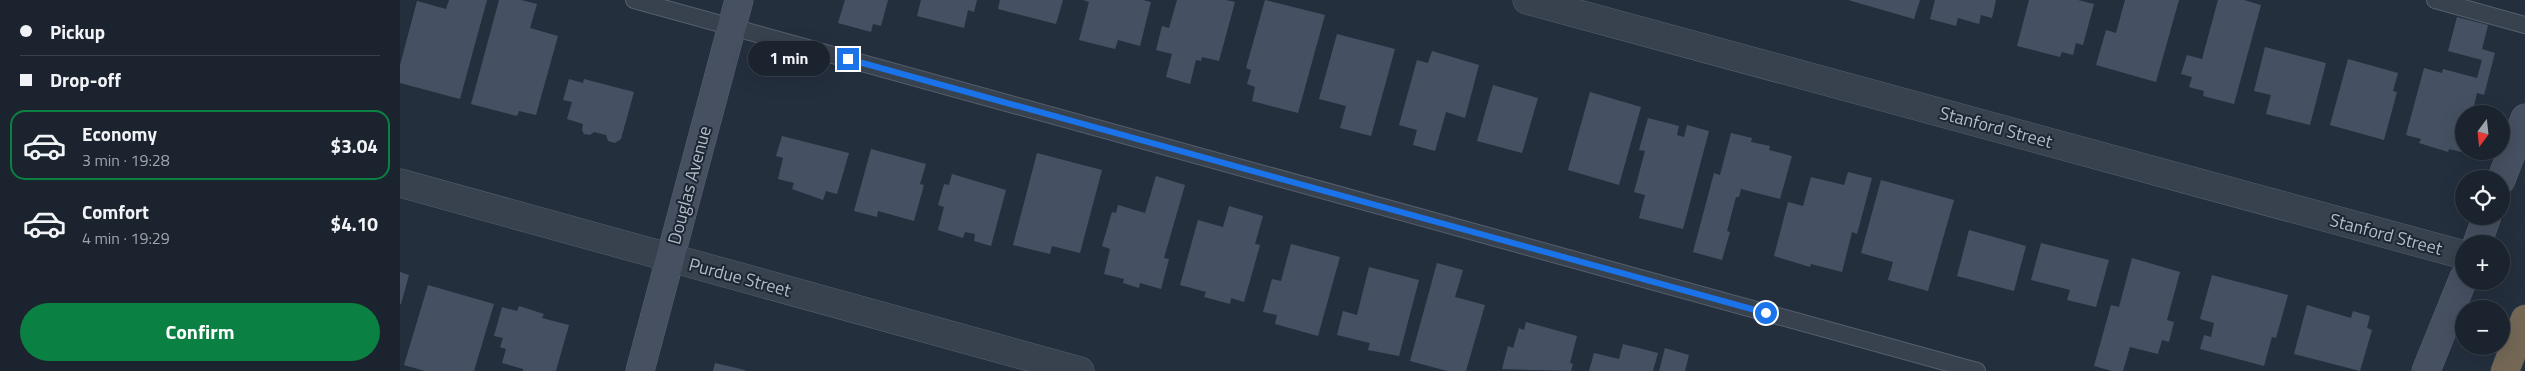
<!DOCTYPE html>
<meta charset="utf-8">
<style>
:root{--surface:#1b232e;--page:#242b36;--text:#f1f3f6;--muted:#a0a4aa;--line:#39404a;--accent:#0b8043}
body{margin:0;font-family:"Titillium Web",sans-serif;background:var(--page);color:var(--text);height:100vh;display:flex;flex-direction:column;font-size:19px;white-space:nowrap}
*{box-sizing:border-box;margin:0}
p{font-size:16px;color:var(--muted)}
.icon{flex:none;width:28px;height:28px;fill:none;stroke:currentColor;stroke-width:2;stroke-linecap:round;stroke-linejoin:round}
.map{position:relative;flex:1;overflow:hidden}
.sheet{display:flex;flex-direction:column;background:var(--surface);width:400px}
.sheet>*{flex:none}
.top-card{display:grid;align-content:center;height:110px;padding:0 20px;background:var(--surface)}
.needle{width:32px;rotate:195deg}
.tools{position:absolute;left:2055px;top:105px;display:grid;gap:10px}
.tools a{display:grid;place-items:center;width:55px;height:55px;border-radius:50%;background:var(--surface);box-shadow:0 5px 20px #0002,0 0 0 1px var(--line);font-size:25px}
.end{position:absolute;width:22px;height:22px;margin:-11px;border:6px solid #1a73e8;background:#fff;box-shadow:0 0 0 2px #fff}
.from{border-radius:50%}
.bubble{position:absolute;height:35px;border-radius:18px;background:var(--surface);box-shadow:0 5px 20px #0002,0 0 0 1px var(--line);font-size:16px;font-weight:700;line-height:35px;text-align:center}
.top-card b{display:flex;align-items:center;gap:18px;height:48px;font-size:19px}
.top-card b+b{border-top:1px solid var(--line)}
.top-card i{width:12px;height:12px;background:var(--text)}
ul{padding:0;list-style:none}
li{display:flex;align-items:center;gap:15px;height:70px;margin:0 10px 8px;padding:0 10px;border:2px solid transparent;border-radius:15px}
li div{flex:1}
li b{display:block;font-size:19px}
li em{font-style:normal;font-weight:700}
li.current{border-color:var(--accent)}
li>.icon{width:45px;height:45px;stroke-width:1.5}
.primary-button{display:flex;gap:10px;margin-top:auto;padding:10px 20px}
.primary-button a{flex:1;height:58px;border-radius:30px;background:var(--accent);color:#fff;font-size:20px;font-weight:700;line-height:58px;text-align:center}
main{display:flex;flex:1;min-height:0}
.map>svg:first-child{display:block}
.building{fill:#455162}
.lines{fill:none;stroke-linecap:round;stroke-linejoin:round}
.lane-casing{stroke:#565f6c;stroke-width:18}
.street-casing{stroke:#565f6c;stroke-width:29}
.secondary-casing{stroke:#565f6c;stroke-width:29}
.highway-casing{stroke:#434c59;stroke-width:29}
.lane{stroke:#38414e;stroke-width:16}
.street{stroke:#38414e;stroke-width:28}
.secondary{stroke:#465061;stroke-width:28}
.highway{stroke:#746855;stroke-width:28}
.route{stroke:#1a73e8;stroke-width:6}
.labels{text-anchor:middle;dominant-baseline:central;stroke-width:4;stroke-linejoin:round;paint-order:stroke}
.street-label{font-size:18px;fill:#b4bcc9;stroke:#1d2633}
</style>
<main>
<section class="sheet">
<div class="top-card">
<b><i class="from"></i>Pickup</b>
<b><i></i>Drop-off</b>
</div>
<ul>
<li class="current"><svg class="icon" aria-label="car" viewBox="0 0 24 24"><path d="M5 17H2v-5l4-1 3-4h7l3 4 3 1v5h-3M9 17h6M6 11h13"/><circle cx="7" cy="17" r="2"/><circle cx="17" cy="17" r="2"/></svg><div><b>Economy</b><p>3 min · 19:28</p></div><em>$3.04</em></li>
<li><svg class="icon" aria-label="car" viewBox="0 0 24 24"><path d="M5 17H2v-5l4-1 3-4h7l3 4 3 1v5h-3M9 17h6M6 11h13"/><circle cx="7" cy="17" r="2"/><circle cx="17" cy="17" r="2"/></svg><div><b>Comfort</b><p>4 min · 19:29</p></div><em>$4.10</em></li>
</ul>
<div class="primary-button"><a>Confirm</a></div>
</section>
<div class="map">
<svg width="2125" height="371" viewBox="0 0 2125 371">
<rect width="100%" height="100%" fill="#242f3e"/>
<path class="building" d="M49 0H87L60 99 0 83V65L17 1 46 9Z
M99 0H121L137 4 130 28 158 36 136 115 119 111 117 116 71 104Z
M445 0H488L481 26 473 24 471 32 438 23Z
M521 0H577L574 12 568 10 564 28 517 16Z
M600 0H663L656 24 598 9Z
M683 0H743L751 2 740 46 718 40 715 49 679 40 689 2Z
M777 0H826L835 2 819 61 802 57 801 61 796 60 790 84 766 77 772 54 756 50 762 26 769 28Z
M865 0 925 15 898 113 852 101 855 87 847 84 851 70 846 68Z
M1448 0H1520L1514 19Z
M1535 0H1596L1592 18 1581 15 1579 24 1558 18 1556 26 1530 19Z
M1629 0H1678L1694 4 1683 45 1676 43 1673 55 1662 52 1660 57 1617 46Z
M1725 0H1779L1756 82 1696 65 1706 30 1716 33Z
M1818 0H1844L1861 5 1834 104 1803 96 1804 91 1789 87 1792 77 1781 74 1787 55 1802 59Z
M2057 17 2088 25 2082 49 2095 53 2084 95 2077 93 2072 114H2064V143L2061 152 2049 149 2048 152 2019 143 2021 139 2006 135 2024 68 2042 73 2043 69 2077 78 2082 60 2048 51Z
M937 34 995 49 971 136 940 128 946 106 919 99Z
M1865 47 1926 63 1910 125 1866 114 1871 95 1854 91Z
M1032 51 1079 65 1065 118 1046 112 1035 151 1013 145 1017 130 999 125 1017 60 1028 63Z
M1948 59 1998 73 1993 91 1997 92 1984 140 1930 125Z
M169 79 183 83 184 79 234 92 221 139 215 143 208 141 206 135 194 132 190 135 184 134 182 130 183 124 167 119 172 102 163 100Z
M1093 85 1138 98 1122 153 1077 141Z
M1190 92 1241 107 1219 185 1168 170Z
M1248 118 1279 126 1277 135 1284 137 1287 125 1309 131 1283 229 1239 218 1245 195 1234 192 1245 151 1239 150Z
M1331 133 1352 138 1351 142 1370 146 1369 150 1392 156 1380 199 1341 189 1339 197H1336L1327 231 1330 232 1322 260 1293 252 1314 173 1320 175Z
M382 136 449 153 437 194 426 191 423 200 392 189 394 183 378 179 383 158 376 156Z
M471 149 526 164 520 184 524 185 514 221 478 211 477 217 454 211Z
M637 153 702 170 680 253 652 246 650 254 613 245Z
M1448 172 1472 178 1457 234 1452 232 1442 272 1411 264 1410 267 1374 256 1388 202 1403 206 1411 177 1444 185Z
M552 174 606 190 591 246 574 241 575 234 565 232 563 238 538 230 544 207 538 205 544 184 549 185Z
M756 176 785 185 764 258 769 259 761 289 740 283 739 288 723 283 724 279 704 274 710 249 702 246 712 212 716 213 718 205 745 213Z
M1481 180 1554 200 1528 291 1488 280 1493 262 1461 253Z
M829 206 863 216 855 244 860 245 844 302 831 298 830 304 804 297 806 292 780 285 798 220 823 227Z
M1569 230 1626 246 1614 291 1557 276Z
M1641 243 1709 260 1696 307 1667 300 1670 290 1631 280Z
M891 244 940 257 918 336 875 324 877 315 863 312 872 279 881 281Z
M1732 258 1780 272 1767 320 1774 322 1769 342 1762 340 1758 354 1730 347 1723 371H1712L1694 366 1711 305 1719 307Z
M1037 263 1063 270 1055 297 1085 305 1066 371H1047L1010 361Z
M969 267 1019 280 999 356 968 350 970 343 937 335 943 311 957 315Z
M0 272 9 275 1 304H0Z
M1812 275 1888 295 1876 338 1872 337 1864 366 1800 349 1804 335 1811 337 1814 323 1800 319Z
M28 285 94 304 74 371H25L4 365Z
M1907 305 1951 318 1953 311 1970 316 1967 328 1972 330 1960 371 1894 354Z
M119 306 144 314 142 318 169 325 156 371H123V369L102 363 106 349 100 347 103 338 94 336 102 307 117 311Z
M1126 322 1177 336 1170 363 1173 364 1171 371 1102 369 1108 346 1113 348 1119 328 1124 330Z
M1223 344 1258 353 1253 371H1189L1194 353 1219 359Z
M1265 348 1289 355 1285 371H1259Z
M315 363 345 370V371H313Z"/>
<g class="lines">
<defs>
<path id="lane" d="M234 0 1577 371
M2035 0 2125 25"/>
<path id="street" d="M1127 0 2064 255
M0 183 680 371"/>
<path id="secondary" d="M2101 180 2125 118
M2077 244 2087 216
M240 371 339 0
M2026 371 2064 277"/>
<path id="highway" d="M2105 371 2125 319"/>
</defs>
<use href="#lane" class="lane-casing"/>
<use href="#street" class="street-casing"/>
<use href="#secondary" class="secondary-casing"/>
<use href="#highway" class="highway-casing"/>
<use href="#lane" class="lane"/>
<use href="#street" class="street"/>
<use href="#secondary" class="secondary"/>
<use href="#highway" class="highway"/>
</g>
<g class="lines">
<path class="route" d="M448 59 1366 313"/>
</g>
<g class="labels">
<g class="street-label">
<text transform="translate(1596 127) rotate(15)">Stanford Street</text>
<text transform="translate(289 185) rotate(-75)">Douglas Avenue</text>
<text transform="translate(1986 234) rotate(15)">Stanford Street</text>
<text transform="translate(340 277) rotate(15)">Purdue Street</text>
</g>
</g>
</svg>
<div class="tools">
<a><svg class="needle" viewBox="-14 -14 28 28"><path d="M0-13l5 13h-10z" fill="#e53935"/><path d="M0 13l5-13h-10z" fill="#a0a4aa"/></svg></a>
<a><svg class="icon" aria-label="locate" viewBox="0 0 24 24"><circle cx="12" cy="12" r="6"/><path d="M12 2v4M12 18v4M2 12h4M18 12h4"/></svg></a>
<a>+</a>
<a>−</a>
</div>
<i class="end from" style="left:1366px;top:313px"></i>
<i class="end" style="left:448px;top:59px"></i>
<div class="bubble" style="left:348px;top:41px;width:82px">1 min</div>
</div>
</main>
